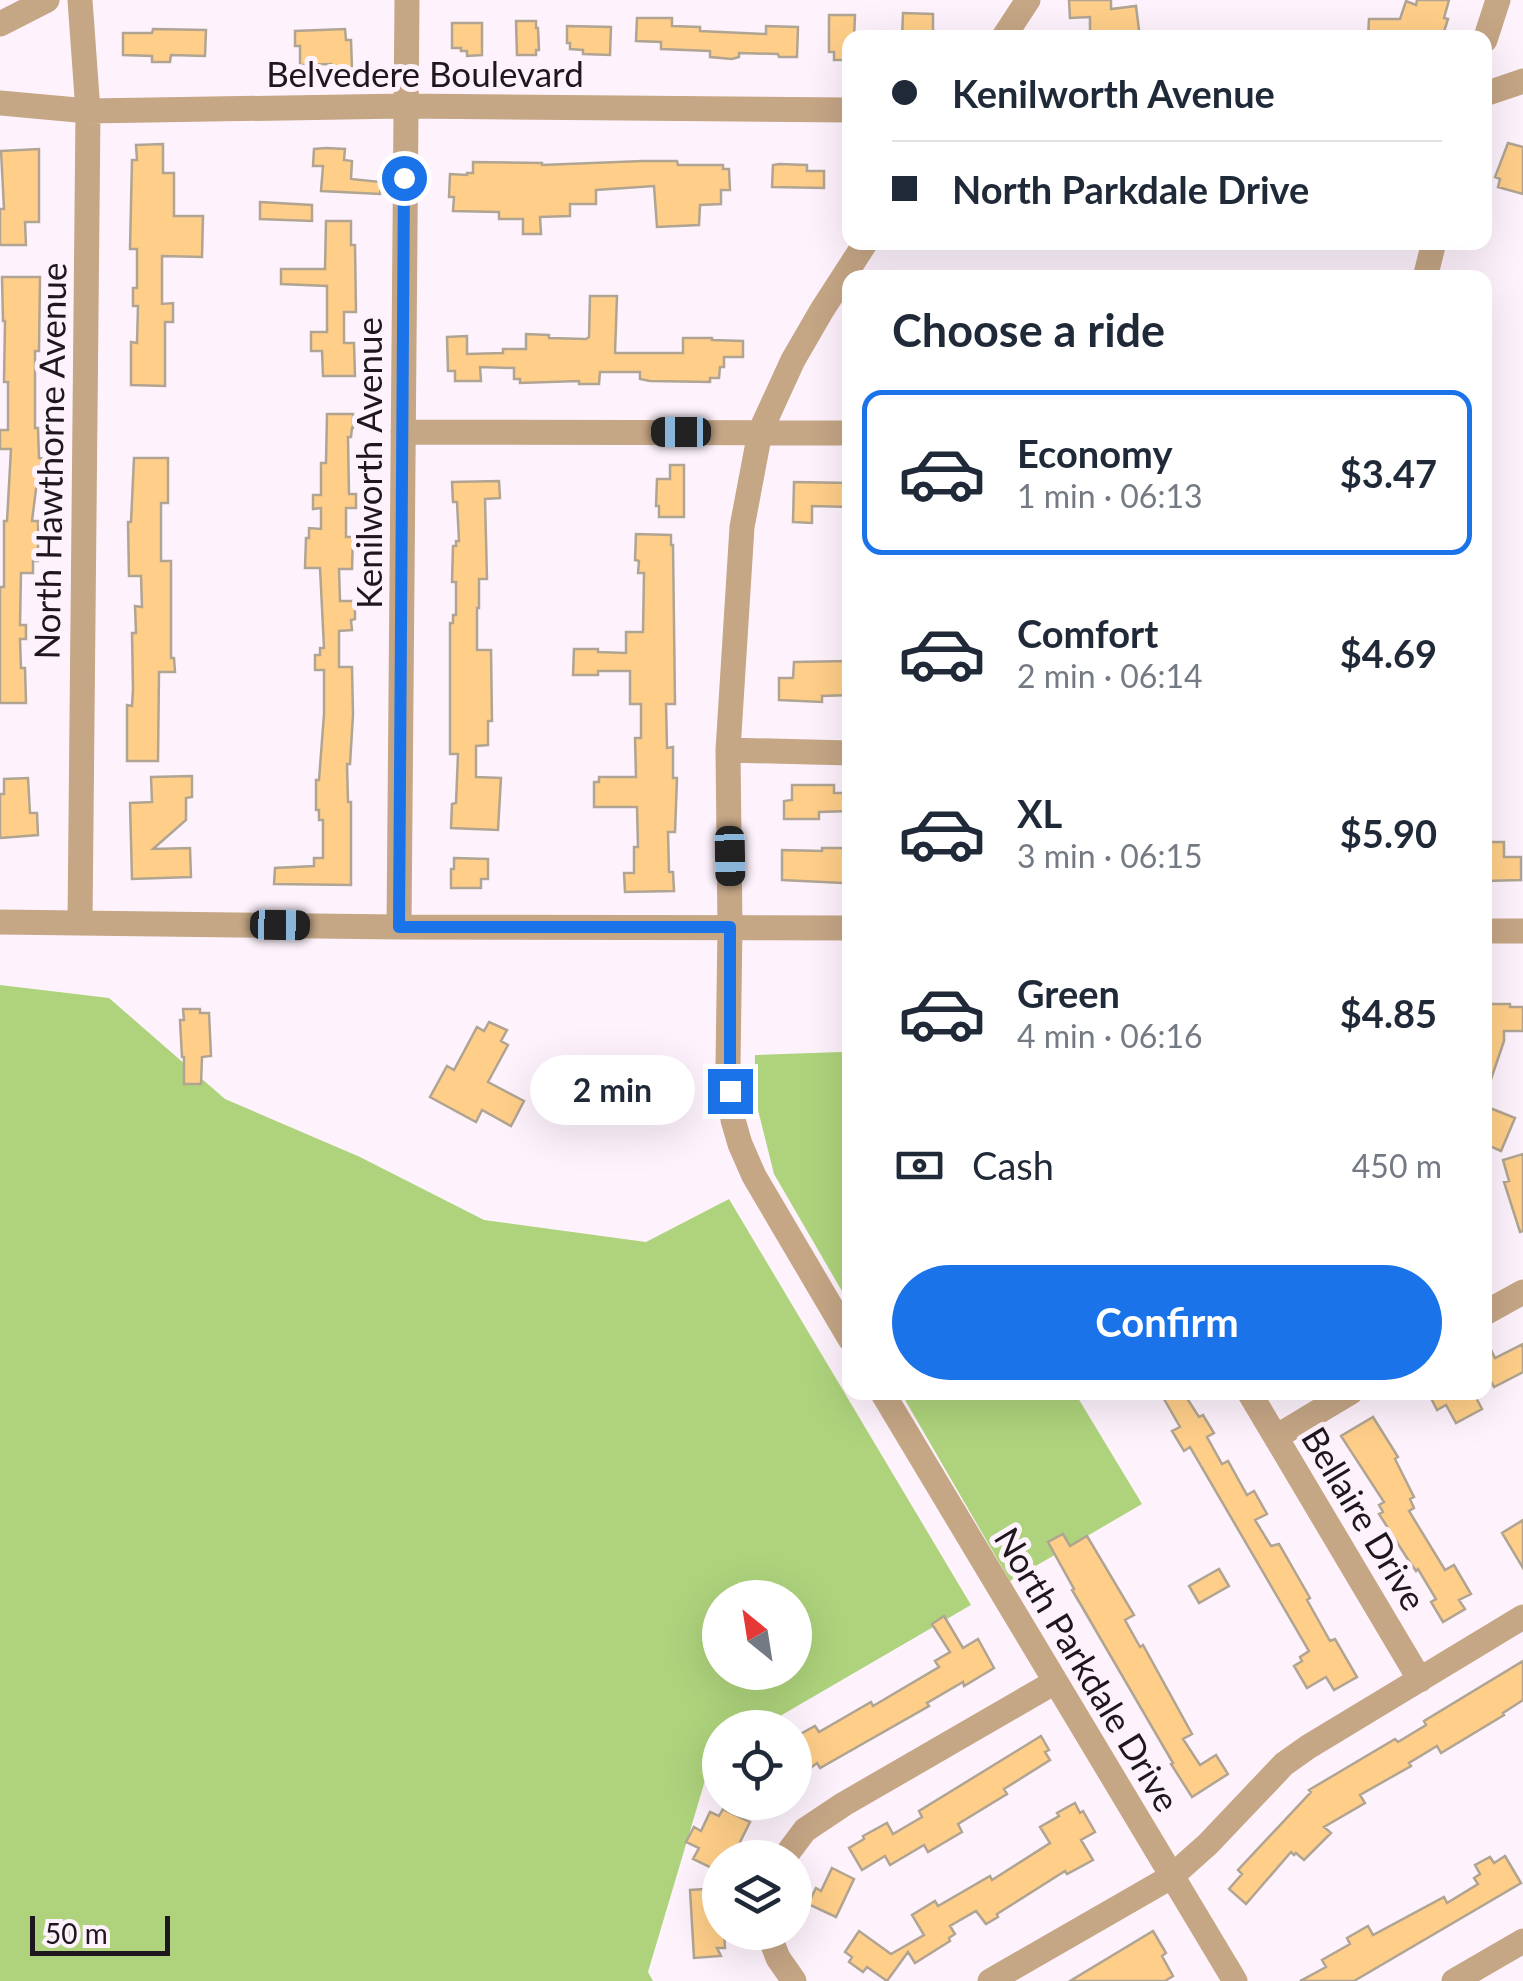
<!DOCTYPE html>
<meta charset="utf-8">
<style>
:root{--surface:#fff;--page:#f6f6f7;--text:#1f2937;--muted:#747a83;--line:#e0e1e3;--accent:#1a73e8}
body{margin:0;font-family:Lato,sans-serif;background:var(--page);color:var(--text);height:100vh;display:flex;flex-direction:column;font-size:38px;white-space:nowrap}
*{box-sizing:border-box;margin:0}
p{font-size:32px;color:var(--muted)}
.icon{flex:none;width:55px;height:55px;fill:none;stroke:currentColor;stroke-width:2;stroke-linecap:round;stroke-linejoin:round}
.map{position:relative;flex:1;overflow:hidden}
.details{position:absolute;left:842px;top:270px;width:650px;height:1130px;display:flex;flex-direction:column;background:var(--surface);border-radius:20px;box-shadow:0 10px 40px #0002}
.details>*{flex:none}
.top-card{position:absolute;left:842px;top:30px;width:650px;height:220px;border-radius:20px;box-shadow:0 10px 40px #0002;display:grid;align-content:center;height:220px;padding:0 50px;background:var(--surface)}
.needle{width:65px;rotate:330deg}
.buttons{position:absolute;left:702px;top:1580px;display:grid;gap:20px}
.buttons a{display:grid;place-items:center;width:110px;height:110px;border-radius:50%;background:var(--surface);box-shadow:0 10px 40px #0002;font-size:50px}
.scale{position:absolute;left:30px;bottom:25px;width:140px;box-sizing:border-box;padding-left:10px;border:5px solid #1e171d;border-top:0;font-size:28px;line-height:35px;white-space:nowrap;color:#1e171d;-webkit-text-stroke:8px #fef3fd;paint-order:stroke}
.end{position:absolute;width:45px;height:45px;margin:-22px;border:12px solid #1a73e8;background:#fff;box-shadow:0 0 0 5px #fff}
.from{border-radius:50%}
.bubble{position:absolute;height:70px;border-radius:35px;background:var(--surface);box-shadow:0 10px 40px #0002;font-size:32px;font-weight:700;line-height:70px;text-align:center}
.car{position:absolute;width:30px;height:60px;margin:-30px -15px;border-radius:12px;box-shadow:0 0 8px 2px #0007;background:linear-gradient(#222 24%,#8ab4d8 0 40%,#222 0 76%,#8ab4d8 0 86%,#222 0)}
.top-card b{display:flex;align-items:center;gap:35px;height:95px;font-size:38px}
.top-card b+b{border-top:2px solid var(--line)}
.top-card i{width:25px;height:25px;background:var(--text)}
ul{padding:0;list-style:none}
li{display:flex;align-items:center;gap:30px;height:165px;margin:0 20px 15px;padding:0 30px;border:5px solid transparent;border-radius:20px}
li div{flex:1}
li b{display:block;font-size:38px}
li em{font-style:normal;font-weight:700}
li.selected{border-color:var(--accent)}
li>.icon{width:90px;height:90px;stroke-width:1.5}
h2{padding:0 50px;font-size:45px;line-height:120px}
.pay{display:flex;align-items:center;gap:25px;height:110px;padding:0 50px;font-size:38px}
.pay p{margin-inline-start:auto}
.action{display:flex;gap:20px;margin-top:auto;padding:20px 50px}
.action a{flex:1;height:115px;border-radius:60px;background:var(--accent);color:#fff;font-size:40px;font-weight:700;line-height:115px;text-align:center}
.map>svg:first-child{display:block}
.green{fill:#aed37c;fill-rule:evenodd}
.building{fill:#ffcf89;stroke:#b1a492;stroke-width:2.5}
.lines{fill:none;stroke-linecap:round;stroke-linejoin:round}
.minor{stroke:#c5a685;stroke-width:25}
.route{stroke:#1a73e8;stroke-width:12}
.labels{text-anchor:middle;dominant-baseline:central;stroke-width:10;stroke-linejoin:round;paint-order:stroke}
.street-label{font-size:35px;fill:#1e171d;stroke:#fef3fd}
</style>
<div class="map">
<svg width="1523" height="1981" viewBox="0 0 1523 1981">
<rect width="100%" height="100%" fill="#fef3fd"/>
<path class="green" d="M0 985 109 998 225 1099 360 1157 484 1220 646 1242 729 1199 971 1605 761 1727 720 1728V1752L712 1757 648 1972 653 1981H0ZM720 1598H795V1672H720Z
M841 1052 850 1057V1305L774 1174 754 1094 755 1055Z
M901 1393H1075L1142 1504 1010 1581Z"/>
<path class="building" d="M1069 0H1111V9L1136 6 1140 38H1090V17L1070 18Z
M1417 0H1449L1444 18 1448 19 1442 38H1368L1369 19H1400L1406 1 1416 5Z
M903 13 933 14V34L927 33 926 38H902Z
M829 15H855L854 38H850V60H834V52H829Z
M637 18H672V26L700 27V31L766 34V26L798 27 797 57H779L778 54 739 53V57L732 59 710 57V51L661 49V42L636 41Z
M516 21H536V28H538L539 50H536V55H517Z
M452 23H482V55L467 56V51H461V48H452Z
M567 26 611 27 610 55 583 54V50L570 49V43H567Z
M153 29 206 30 205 56 171 55 170 62H152V56L123 55V33H152Z
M345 29 346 40H351L352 68H331V64L300 65V46H295V31Z
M1508 143 1523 147V194L1498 187 1500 179 1495 177Z
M163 144V173H174V216H203L202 257 162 256V304L173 303V322H165V386L131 385V342L137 343 138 306H133V288H137V249H130L132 160H137L136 145Z
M326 148 345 149 344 160 352 161 351 179 381 182 380 194 321 191 323 166H313L314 149Z
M39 149V222H25L26 245H0V209H4L1 151Z
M643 161H677L678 165H723V169H729L730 190H721V204L700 205 699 225 657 227 654 186 596 190V204H570V216L540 217 541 234H523V219H499V212L453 211 454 197H449L450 174 467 175V173H473V162L542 163V165Z
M779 164 807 165V171H824V188L772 187 773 165Z
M260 202 312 205V221L260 219Z
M326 221H351V245H355L356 312H344V343H354L355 376H323L322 351H311V332H327V286L281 284V269H325Z
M2 277H40L39 351H35V428H38L39 458 58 459 57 474 38 473 32 521H38V561H33V573H21L20 625H26V639H20L21 668H25L26 703H0V587H4V521H7L11 449H0V430H8V382H4L5 321H3Z
M590 296H617L615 353H683V338H712V340L743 341V357H724V367H720L719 378H710V382L650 381 640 379V372H600L599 384H579V381L520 383V379H514V368L480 367 481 381H455V371H448L447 337 467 336V354L503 353V349H526V334L549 335V338L586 339 589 337Z
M327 414H353V428H352L351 437H348L349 494H356V508H346V537H353L352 569H339L340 601H355V619L351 620 352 630 339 631V667H352L353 715 350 764H347L348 802H351V885L274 884 275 868 314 866V858H323V820H319V810H316V780H319L324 714V670H315V655H320V648H324L320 568H305L306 538H309V528L321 529V508L313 509V495H321V463H326Z
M134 458H168V503H161V561H171V658H174L175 672H159L158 761H127V705L132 706 133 689 132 633H136L135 606 142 607 141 576H129L128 522H131Z
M670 465H684V517H659V506H656L657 479H670Z
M499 481 500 498 485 499 487 579H479V608H477V650H491L492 721H488V745L476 746V777L501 778 498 830 451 828 452 804 456 803 458 754H450V623H453V615H456V582H452L453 546H456V541H459L457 502H453L452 482Z
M794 482 850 483V507L812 506V523L793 522Z
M636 534 671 535V545H673L675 704H666L667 748 673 747V778H677L675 832H668L669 872H673L674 891 625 892 624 873H634V847H638L637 807H594V782H599V777H636L635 738H641V704H630V671H598V675H573L574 649H598V652L626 653V632H643L644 573H638L639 561 635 560Z
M850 661V695L822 696V702L779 700V678H793L794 662Z
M192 776V797L186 798V820L153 849 190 848 191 877 132 879 130 803 152 802 151 777Z
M28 778 30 813H37L38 835 0 838V794H4V779Z
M792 785H834V793H850V811L819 812V819H784V801L792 800Z
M1485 842H1504V857H1521V880L1485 881Z
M822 848H847V880H844L843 883 782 880V850L822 851Z
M454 858 488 859V879H481V888H451V869H454Z
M1485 1004H1510V1007H1523V1031H1504V1041L1488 1088H1485Z
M183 1009H200V1013H209L211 1056 202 1057 201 1084H184V1057H182L180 1020H184Z
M489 1022 507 1030 501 1041 508 1045 488 1082 524 1101 511 1126 482 1110 476 1122 430 1097 447 1066 454 1070 477 1027 484 1031Z
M1485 1106 1515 1118 1501 1151 1485 1144Z
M1523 1154V1231L1520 1232 1504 1182 1509 1181 1503 1160Z
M1485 1338 1495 1358 1523 1344V1372L1494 1387 1485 1370Z
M1160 1392H1183L1199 1417 1203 1415 1214 1433 1207 1437 1222 1464 1228 1461 1247 1495 1254 1491 1267 1514 1255 1520 1271 1546 1279 1544 1310 1598 1307 1600 1330 1641 1335 1639 1357 1677 1334 1690 1326 1677 1307 1688 1294 1666 1302 1661 1300 1657 1309 1651 1190 1447 1184 1451 1172 1431 1180 1427Z
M1428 1392H1473L1482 1409 1456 1423 1446 1405 1437 1410Z
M1373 1417 1398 1457 1395 1459 1414 1497 1410 1499 1414 1508 1409 1511 1445 1570 1454 1565 1471 1594 1459 1600 1465 1609 1443 1622 1431 1602 1436 1599 1418 1569 1416 1571 1407 1558 1379 1514 1383 1512 1379 1505 1384 1502 1341 1436Z
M1523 1520V1568L1502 1533Z
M1063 1534 1070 1546 1087 1536 1134 1615 1125 1620 1140 1647 1143 1645 1192 1734 1183 1739 1200 1765 1216 1755 1228 1774 1192 1797 1171 1764 1173 1763 1081 1605 1072 1590 1074 1589 1048 1542Z
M1219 1569 1229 1586 1199 1603 1189 1586Z
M944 1616 963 1648 978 1639 994 1668 964 1686 963 1682 927 1703 929 1706 820 1768 817 1763 795 1780V1737L815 1726 819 1732 871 1702 873 1706 939 1667 935 1661 950 1652 932 1624Z
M1523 1661V1700L1503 1713 1504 1715 1441 1753 1437 1746 1409 1763 1411 1766 1360 1795 1365 1803 1324 1827 1331 1833 1304 1860 1296 1853 1294 1855 1291 1852 1246 1904 1229 1889 1242 1874 1238 1870 1311 1792 1309 1790 1395 1739 1398 1742 1426 1725 1424 1721Z
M1041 1736 1049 1750 1045 1752 1050 1760 1004 1789 1007 1794 958 1824 962 1832 928 1852 924 1845 890 1865 885 1856 862 1870 849 1848 864 1839 863 1836 887 1823 893 1834 922 1817 919 1811Z
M1075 1803 1080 1813 1083 1811 1095 1832 1081 1840 1093 1860 1067 1874 1065 1871 997 1914 998 1917 986 1924 976 1911 950 1926 955 1934 949 1938 950 1941 915 1963 908 1952 887 1981 867 1967 863 1972 849 1962 852 1957 845 1952 859 1931 891 1954 924 1935 912 1915 935 1901 938 1906 990 1876 992 1880 1050 1843 1040 1827 1059 1816 1057 1813Z
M723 1809 750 1822 735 1852 731 1850 727 1858H720V1872L693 1859 699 1848 686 1842 694 1827 701 1831 710 1812 719 1816Z
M1505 1856 1521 1883 1354 1981H1300L1326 1967 1322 1960 1350 1944 1347 1938 1368 1926 1373 1935 1444 1897 1447 1903 1478 1884 1474 1878 1480 1874 1475 1865 1490 1857 1494 1863Z
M832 1868 854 1879 836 1917 808 1904 816 1888 821 1891Z
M720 1888V1932H724L725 1948H717L721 1956 694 1958 690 1890Z
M1153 1931 1166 1953 1162 1956 1173 1976 1165 1981H1070Z"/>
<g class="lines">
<path class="minor" d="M80 0 88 111 80 923
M0 24 47 0
M1003 38 1028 0
M1485 40 1498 0
M1485 94 1523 81
M0 103 88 111 405 106 850 110
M1425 278 1434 242
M403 432 850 433
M728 750 850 753
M0 922 399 927 850 928
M399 927 407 0
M1485 931H1523
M1485 1313 1523 1292
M850 1339 754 1176 740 1144 733 1120 728 1064 730 927 728 750 742 527 760 432 793 360 822 310 866 242
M882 1392 1235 1981
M1249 1392 1420 1680
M1276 1437 1351 1392
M784 1858 805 1830 844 1804 1055 1682
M768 1932 778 1958 794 1981
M990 1981 1171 1877 1208 1844 1284 1764 1308 1747 1523 1617
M1454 1981 1523 1941"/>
</g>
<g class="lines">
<path class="route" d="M404 178 399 927H730V1091"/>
</g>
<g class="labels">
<g class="street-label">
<text x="425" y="73">Belvedere Boulevard</text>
<text transform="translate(49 461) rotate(-89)">North Hawthorne Avenue</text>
<text transform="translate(368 463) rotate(-90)">Kenilworth Avenue</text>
<text transform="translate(1365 1518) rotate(59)">Bellaire Drive</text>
<text transform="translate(1088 1669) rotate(59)">North Parkdale Drive</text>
</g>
</g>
</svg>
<div class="buttons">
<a><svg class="needle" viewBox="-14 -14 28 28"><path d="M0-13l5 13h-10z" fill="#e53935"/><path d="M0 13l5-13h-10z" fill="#747a83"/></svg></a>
<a><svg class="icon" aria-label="locate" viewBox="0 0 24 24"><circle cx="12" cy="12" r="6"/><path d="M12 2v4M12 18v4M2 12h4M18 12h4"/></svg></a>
<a><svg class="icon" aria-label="layers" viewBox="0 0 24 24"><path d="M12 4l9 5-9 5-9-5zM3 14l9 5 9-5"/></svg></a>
</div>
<div class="scale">50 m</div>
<i class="end from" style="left:404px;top:178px"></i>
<i class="end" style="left:730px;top:1091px"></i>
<div class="bubble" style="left:530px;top:1055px;width:165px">2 min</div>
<i class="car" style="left:681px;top:432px;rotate:270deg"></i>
<i class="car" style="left:730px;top:856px;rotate:179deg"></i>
<i class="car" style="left:280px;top:925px;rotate:91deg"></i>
<div class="top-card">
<b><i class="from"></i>Kenilworth Avenue</b>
<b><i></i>North Parkdale Drive</b>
</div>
<section class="details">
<h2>Choose a ride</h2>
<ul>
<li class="selected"><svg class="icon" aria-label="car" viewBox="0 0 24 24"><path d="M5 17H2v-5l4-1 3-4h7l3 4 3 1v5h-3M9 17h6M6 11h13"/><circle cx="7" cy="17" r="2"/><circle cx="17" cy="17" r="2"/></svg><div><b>Economy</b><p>1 min · 06:13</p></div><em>$3.47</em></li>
<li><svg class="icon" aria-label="car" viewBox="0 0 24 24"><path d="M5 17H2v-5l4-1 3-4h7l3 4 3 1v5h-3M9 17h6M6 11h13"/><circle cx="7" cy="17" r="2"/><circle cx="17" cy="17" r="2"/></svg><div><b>Comfort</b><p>2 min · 06:14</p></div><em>$4.69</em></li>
<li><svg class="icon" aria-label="car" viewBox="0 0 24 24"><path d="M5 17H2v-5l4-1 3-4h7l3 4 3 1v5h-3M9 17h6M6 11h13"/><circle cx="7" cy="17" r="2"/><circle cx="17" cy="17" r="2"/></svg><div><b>XL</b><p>3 min · 06:15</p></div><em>$5.90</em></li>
<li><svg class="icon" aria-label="car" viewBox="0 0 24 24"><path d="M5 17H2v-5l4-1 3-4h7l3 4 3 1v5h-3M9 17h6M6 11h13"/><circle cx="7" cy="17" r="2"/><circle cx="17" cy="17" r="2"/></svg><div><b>Green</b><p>4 min · 06:16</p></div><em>$4.85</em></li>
</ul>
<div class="pay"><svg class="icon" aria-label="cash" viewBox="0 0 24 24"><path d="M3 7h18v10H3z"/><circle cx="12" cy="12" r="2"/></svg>Cash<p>450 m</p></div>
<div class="action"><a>Confirm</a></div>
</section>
</div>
